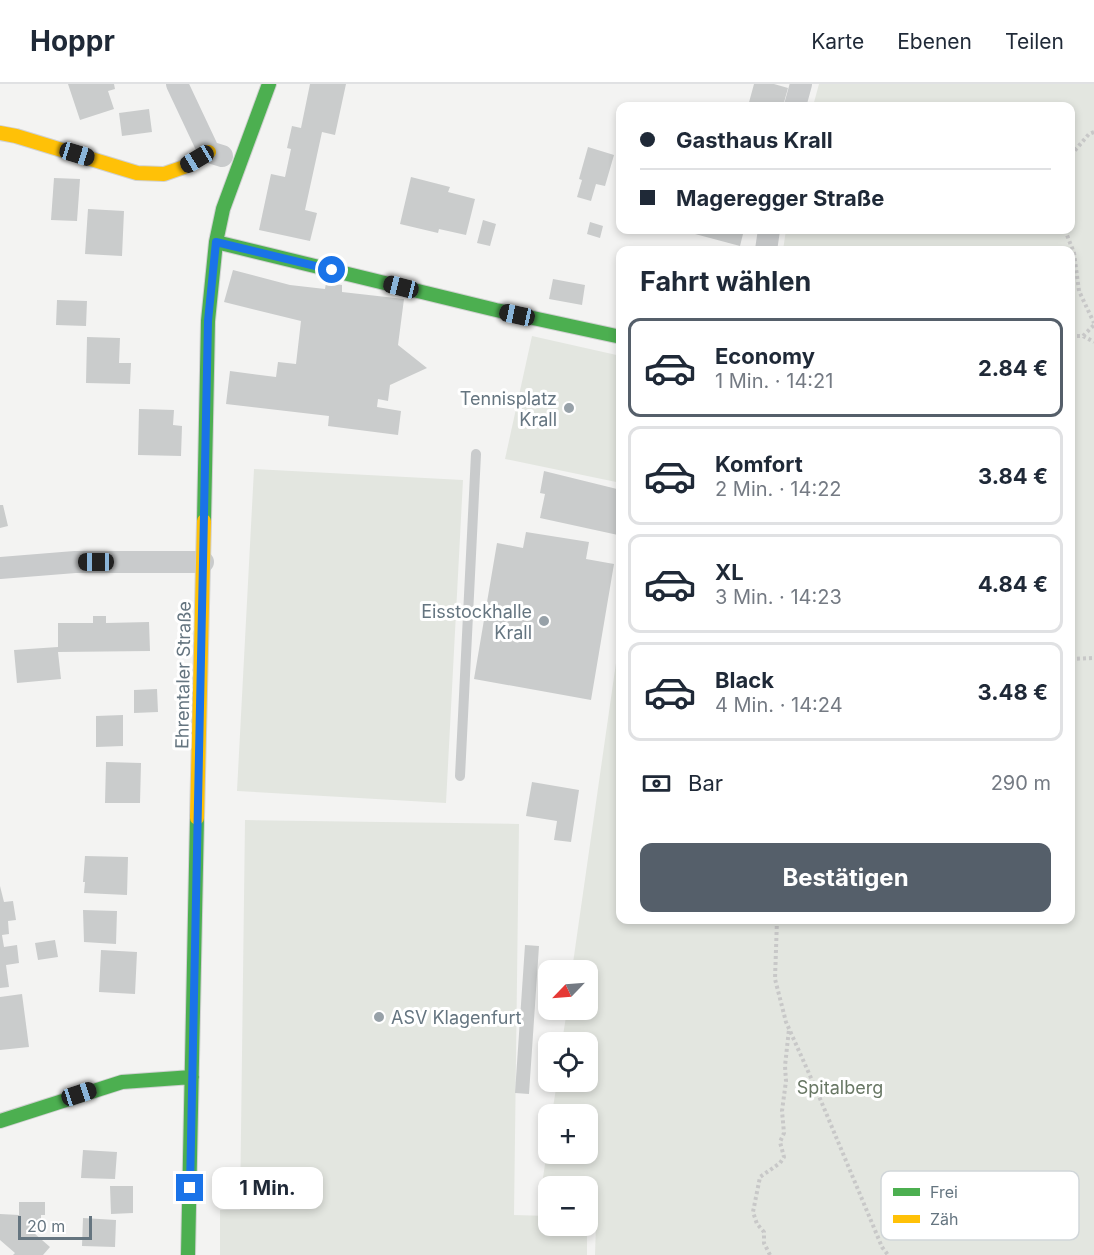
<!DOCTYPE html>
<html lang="de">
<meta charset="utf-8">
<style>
:root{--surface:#fff;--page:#f2f2f3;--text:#1f2937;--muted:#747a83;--line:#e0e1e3;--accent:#555f6a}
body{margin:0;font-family:Inter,sans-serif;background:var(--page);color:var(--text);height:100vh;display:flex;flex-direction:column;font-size:22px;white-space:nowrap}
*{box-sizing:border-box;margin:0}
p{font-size:20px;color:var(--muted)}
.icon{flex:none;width:33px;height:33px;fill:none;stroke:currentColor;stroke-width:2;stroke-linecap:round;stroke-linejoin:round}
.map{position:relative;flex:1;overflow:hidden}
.side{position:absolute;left:616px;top:162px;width:459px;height:678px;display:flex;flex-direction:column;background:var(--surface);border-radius:12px;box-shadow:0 3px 9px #0003}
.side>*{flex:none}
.banner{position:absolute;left:616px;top:18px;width:459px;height:132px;border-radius:12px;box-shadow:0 3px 9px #0003;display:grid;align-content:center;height:132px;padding:0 24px;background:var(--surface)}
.needle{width:39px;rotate:245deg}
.controls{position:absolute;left:538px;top:876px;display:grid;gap:12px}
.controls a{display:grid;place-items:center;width:60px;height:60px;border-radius:12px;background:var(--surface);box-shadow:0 3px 9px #0003;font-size:30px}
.scale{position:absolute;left:18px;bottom:15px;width:74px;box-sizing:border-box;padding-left:6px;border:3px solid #657580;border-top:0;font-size:16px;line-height:21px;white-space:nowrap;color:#657580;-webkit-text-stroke:4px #fff;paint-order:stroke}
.end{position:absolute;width:27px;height:27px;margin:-14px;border:8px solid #1a73e8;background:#fff;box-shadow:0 0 0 3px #fff}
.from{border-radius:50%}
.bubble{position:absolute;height:42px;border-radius:12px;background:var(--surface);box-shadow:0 3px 9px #0003;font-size:20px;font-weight:700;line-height:42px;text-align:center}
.car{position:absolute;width:18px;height:36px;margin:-18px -9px;border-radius:8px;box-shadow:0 0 4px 2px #0007;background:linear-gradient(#222 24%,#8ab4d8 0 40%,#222 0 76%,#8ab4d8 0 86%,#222 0)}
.banner b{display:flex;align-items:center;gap:21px;height:57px;font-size:22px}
.banner b+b{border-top:2px solid var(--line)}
.banner i{width:15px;height:15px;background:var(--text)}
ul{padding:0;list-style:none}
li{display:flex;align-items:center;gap:18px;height:99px;margin:0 12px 9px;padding:0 12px;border:3px solid var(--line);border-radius:12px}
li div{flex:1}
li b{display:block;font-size:22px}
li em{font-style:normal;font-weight:700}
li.active{border-color:var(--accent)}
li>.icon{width:54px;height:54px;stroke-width:1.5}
h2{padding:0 24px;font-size:27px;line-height:72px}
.pay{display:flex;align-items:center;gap:15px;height:66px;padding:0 24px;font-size:22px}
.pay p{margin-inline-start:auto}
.primary-button{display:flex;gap:12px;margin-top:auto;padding:12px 24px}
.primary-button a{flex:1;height:69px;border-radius:12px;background:var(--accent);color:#fff;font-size:24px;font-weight:700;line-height:69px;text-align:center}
header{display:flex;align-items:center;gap:36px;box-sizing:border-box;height:84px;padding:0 30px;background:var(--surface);border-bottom:2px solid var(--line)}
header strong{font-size:28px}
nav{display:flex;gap:33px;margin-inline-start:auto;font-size:21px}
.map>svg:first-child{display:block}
.green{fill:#e3e6e0}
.building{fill:#cacccc}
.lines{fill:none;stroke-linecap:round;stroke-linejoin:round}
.fast-casing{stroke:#d0d1d1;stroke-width:16}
.slow-casing{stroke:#d0d1d1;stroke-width:16}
.path{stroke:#c8c8c8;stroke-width:4;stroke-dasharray:3 3;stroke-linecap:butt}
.lane{stroke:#c9cbcc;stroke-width:10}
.street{stroke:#c9cbcc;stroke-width:22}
.fast{stroke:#4caf50;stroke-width:14}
.slow{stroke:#ffc107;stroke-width:14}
.route{stroke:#1a73e8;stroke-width:8}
.poi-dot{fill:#97a1a8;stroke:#fff;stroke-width:2}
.labels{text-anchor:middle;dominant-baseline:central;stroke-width:6;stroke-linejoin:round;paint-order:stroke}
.poi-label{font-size:18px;fill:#657580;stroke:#fff;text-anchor:end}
.street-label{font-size:18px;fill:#657580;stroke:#fff}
.park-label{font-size:18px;fill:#687764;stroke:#fff}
.key{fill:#fff;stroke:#d1d6d9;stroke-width:1.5}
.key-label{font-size:16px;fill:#657580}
</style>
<header>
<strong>Hoppr</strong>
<nav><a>Karte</a><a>Ebenen</a><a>Teilen</a></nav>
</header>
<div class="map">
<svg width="1094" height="1171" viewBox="0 0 1094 1171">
<rect width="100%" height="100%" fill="#f3f3f2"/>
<path class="green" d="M819 0H1094V1171H595L596 1140 588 1136V1102H549V1113L541 1108 549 1052V1070H588V1030H552L557 998H588V958H562L567 926H588V886H572L621 544V836H1071V166H783L786 146H1071V22H813Z
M532 252 621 272V399L505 375Z
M254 385 463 396 446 719 237 707Z
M245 736 519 740 514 1131 549 1132V1142H587V1171H220V1126H240Z"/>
<path class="building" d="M68 0H114L115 5 108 7 114 25 80 36Z
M310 0H346L335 51 322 48 305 126 317 129 310 157 259 146 271 90 285 93 291 65 287 64 292 42 301 44Z
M754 0H774L788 4 783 22H748Z
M149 25 152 48 122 52 119 29Z
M588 63 614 71 605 102 596 100 591 117 577 113 582 96 579 95Z
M411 93 450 103 448 108 475 115 466 151 439 145 438 149 400 140Z
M54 94 80 95 77 137 51 136Z
M88 125 124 127 122 172 85 170Z
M483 136 496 140 490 162 477 159Z
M590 138 603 142 600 154 587 150Z
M680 146H744L740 162Z
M233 186 290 201 325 205 326 199 342 201V208L404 215 398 261 427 284 390 301 388 317 378 315 377 323 401 327 398 351 328 342 329 332 226 320 230 287 276 293 278 278 296 280 301 237 224 218Z
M553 195 585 201 582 221 549 215Z
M57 216 87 217 86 242 56 241Z
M87 253 120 254 119 279H131L130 300 86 299Z
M139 325 174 326 173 341 182 342 181 372 138 371Z
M544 387 621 406V435L618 451 540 434 545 410 540 409Z
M0 421H3L8 442 0 444Z
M526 448 589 458 586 475 614 480 591 616 474 595 497 459 523 464Z
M93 532H106V539L149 538 150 567 58 568 61 595 17 599 14 566 58 563V539H93Z
M157 605 158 628 134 629V606Z
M123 631V662L96 663V632Z
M106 678 141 679 140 719H105Z
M532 698 579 706 571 758 554 756 557 737 526 732Z
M85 772 128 773 127 811 84 809 85 798H83Z
M0 802 4 818 13 817 16 836 8 837 9 850 2 851 4 863 17 861 19 879 6 881 9 903 0 904Z
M83 826 117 827 116 860 84 858Z
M55 856 58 873 38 876 35 859Z
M525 861 539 862 529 1010 515 1009Z
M101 866 137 868 135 910 99 908Z
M22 910 29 963 0 966V913Z
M83 1066 117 1068 115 1095 81 1094Z
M110 1102H133V1129L111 1130Z
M19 1118H45V1131H41V1141L34 1149 50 1163 43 1171H13L15 1169 0 1156V1130L19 1131Z
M83 1134 116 1136 115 1163 82 1162Z"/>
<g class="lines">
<defs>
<path id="fast" d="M216 158 496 226 621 253
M204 437 208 237 216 158 223 125 269 0
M0 1037 122 998 192 993
M188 1171 197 734"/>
<path id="slow" d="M0 49 16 52 137 89 164 90 184 83 209 68
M197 734 204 437"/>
</defs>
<use href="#fast" class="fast-casing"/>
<use href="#slow" class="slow-casing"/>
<path class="path" d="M1071 71 1089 50 1094 48
M1065 146 1074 169 1079 207 1094 239
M1071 252H1083L1094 258
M1083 252 1094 241
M1071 575 1094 574
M777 836 775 895 786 938 816 1005 882 1163 888 1171
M770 1171 764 1159V1148L757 1140 753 1128 760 1093 780 1079 784 1073 780 1058 784 1049 782 1027 786 997 785 982 789 945"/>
<path class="lane" d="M460 692 476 370"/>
<path class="street" d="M177 0 209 68 222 72
M795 22 801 0
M766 166 769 146
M0 484 75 478H203"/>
<use href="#fast" class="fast"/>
<use href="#slow" class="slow"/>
</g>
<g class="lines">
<path class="route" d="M190 1104 208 237 216 158 332 186"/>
</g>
<g class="poi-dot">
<circle cx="569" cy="324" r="6"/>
<circle cx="544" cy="537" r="6"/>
<circle cx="379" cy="933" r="6"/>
</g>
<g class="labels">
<g class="poi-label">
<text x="557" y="314">Tennisplatz<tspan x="557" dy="21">Krall</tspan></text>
<text x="532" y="527">Eisstockhalle<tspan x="532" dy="21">Krall</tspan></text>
<text x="391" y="933" text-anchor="start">ASV Klagenfurt</text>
</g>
<g class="street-label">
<text transform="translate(183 591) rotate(-89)">Ehrentaler Straße</text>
</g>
<g class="park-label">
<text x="840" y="1003">Spitalberg</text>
</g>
</g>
<rect x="881" y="1087" width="198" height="69" rx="9" class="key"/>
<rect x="893" y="1104" width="27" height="8" fill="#4caf50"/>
<rect x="893" y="1131" width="27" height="8" fill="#ffc107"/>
<g class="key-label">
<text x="930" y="1114">Frei</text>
<text x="930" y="1141">Zäh</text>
</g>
</svg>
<div class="controls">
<a><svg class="needle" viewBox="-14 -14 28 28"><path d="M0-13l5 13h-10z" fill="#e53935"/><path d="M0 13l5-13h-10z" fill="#747a83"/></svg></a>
<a><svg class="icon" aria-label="locate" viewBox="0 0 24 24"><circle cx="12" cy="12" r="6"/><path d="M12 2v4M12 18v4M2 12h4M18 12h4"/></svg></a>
<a>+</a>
<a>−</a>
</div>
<div class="scale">20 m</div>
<i class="end from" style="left:332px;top:186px"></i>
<i class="end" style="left:190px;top:1104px"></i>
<div class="bubble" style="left:212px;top:1083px;width:111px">1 Min.</div>
<i class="car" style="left:77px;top:70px;rotate:107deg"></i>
<i class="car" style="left:197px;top:75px;rotate:239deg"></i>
<i class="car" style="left:401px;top:203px;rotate:284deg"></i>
<i class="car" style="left:517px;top:231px;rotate:282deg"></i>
<i class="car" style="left:96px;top:478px;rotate:270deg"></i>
<i class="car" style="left:79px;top:1010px;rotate:72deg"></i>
<div class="banner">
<b><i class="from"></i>Gasthaus Krall</b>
<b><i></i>Mageregger Straße</b>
</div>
<section class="side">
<h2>Fahrt wählen</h2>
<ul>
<li class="active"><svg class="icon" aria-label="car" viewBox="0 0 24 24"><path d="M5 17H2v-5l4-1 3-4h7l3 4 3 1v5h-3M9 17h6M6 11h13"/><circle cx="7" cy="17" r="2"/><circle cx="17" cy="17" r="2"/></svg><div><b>Economy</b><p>1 Min. · 14:21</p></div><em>2.84 €</em></li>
<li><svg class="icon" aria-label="car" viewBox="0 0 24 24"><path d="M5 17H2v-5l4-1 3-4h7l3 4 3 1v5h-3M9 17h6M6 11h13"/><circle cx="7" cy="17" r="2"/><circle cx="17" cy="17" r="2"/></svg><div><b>Komfort</b><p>2 Min. · 14:22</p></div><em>3.84 €</em></li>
<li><svg class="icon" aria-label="car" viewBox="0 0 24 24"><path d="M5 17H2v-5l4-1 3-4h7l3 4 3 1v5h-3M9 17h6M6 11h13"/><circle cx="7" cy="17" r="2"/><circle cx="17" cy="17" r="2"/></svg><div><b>XL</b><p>3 Min. · 14:23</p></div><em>4.84 €</em></li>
<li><svg class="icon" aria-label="car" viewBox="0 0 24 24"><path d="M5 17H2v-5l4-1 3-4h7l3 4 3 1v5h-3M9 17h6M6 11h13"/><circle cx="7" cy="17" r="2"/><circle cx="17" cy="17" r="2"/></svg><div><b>Black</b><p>4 Min. · 14:24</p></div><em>3.48 €</em></li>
</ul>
<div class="pay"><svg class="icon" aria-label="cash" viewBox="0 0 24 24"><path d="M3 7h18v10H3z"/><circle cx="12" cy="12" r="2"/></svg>Bar<p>290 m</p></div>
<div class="primary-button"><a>Bestätigen</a></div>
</section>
</div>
